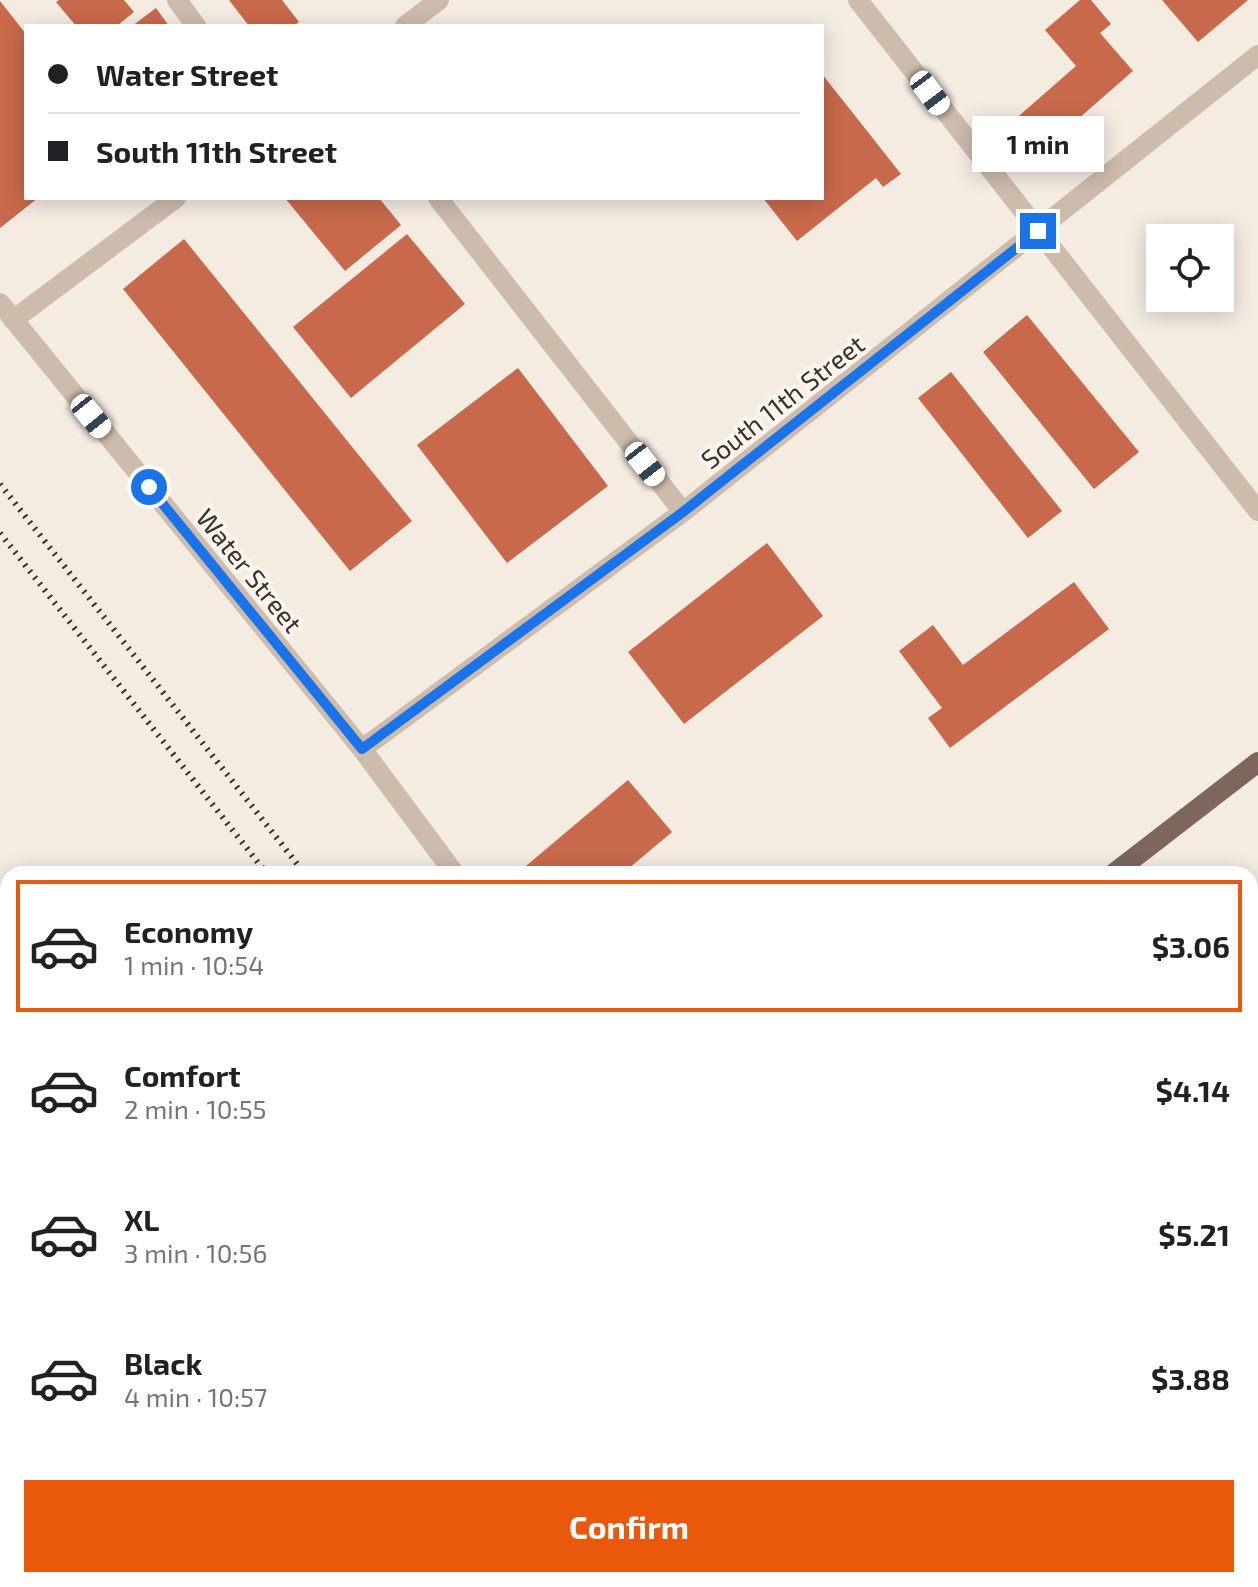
<!DOCTYPE html>
<meta charset="utf-8">
<style>
:root{--surface:#fff;--page:#f2f2f2;--text:#202124;--muted:#757577;--line:#e0e0e0;--accent:#ea580c}
body{margin:0;font-family:"Exo 2",sans-serif;background:var(--page);color:var(--text);height:100vh;display:flex;flex-direction:column;font-size:30px;white-space:nowrap}
*{box-sizing:border-box;margin:0}
p{font-size:26px;color:var(--muted)}
.icon{flex:none;width:44px;height:44px;fill:none;stroke:currentColor;stroke-width:2;stroke-linecap:round;stroke-linejoin:round}
.map{position:relative;flex:1;overflow:hidden}
.drawer{position:absolute;left:0px;top:866px;width:1258px;height:722px;display:flex;flex-direction:column;background:var(--surface);border-radius:24px 24px 0 0;box-shadow:0 4px 20px #0003}
.drawer>*{flex:none}
.guide{position:absolute;left:24px;top:24px;width:800px;height:176px;border-radius:0px;box-shadow:0 4px 20px #0003;display:grid;align-content:center;height:176px;padding:0 24px;background:var(--surface)}
.buttons{position:absolute;left:1146px;top:224px;display:grid;gap:16px}
.buttons a{display:grid;place-items:center;width:88px;height:88px;border-radius:0px;background:var(--surface);box-shadow:0 4px 20px #0003;font-size:40px}
.end{position:absolute;width:36px;height:36px;margin:-18px;border:10px solid #1a73e8;background:#fff;box-shadow:0 0 0 4px #fff}
.from{border-radius:50%}
.bubble{position:absolute;height:56px;border-radius:0px;background:var(--surface);box-shadow:0 4px 20px #0003;font-size:26px;font-weight:700;line-height:56px;text-align:center}
.car{position:absolute;width:24px;height:48px;margin:-24px -12px;border-radius:10px;box-shadow:0 0 6px 2px #0007;background:linear-gradient(#fff 24%,#345 0 40%,#fff 0 76%,#345 0 86%,#fff 0)}
.guide b{display:flex;align-items:center;gap:28px;height:76px;font-size:30px}
.guide b+b{border-top:2px solid var(--line)}
.guide i{width:20px;height:20px;background:var(--text)}
ul{padding:14px 0 0;list-style:none}
li{display:flex;align-items:center;gap:24px;height:132px;margin:0 16px 12px;padding:0 8px;border:4px solid transparent;border-radius:0px}
li div{flex:1}
li b{display:block;font-size:30px}
li em{font-style:normal;font-weight:700}
li.active{border-color:var(--accent)}
li>.icon{width:72px;height:72px;stroke-width:1.5}
.button{display:flex;gap:16px;margin-top:auto;padding:16px 24px}
.button a{flex:1;height:92px;border-radius:0px;background:var(--accent);color:#fff;font-size:32px;font-weight:700;line-height:92px;text-align:center}
.map>svg:first-child{display:block}
.building{fill:#c8694b}
.lines{fill:none;stroke-linecap:round;stroke-linejoin:round}
.minor{stroke:#cdbbac;stroke-width:20}
.major{stroke:#7d675c;stroke-width:20}
.rail{stroke:#3b302b;stroke-width:6;stroke-dasharray:2 6;stroke-linecap:butt}
.route{stroke:#1a73e8;stroke-width:10}
.labels{text-anchor:middle;dominant-baseline:central;stroke-width:8;stroke-linejoin:round;paint-order:stroke}
.street-label{font-size:26px;fill:#3b302b;stroke:#fbf5ee}
</style>
<div class="map">
<svg width="1258" height="1587" viewBox="0 0 1258 1587">
<rect width="100%" height="100%" fill="#f4ebe1"/>
<path class="building" d="M59 0H124L134 12 117 26H76L56 2Z
M229 0H282L299 22 293 26H249Z
M1080 0H1091L1111 24 1100 33 1133 71 1039 153 1012 122 1076 66 1045 30Z
M1162 0H1248L1198 42Z
M0 1 26 34V198H38L0 228Z
M156 8 169 26H132Z
M822 74 901 174 883 187 876 178 797 241 763 198H822Z
M285 198H379L401 225 345 271Z
M407 234 465 304 351 398 293 327Z
M184 239 412 521 350 571 123 289Z
M1027 315 1139 452 1094 489 983 352Z
M518 368 608 486 507 563 417 445Z
M951 372 1062 511 1028 538 918 398Z
M767 543 823 616 684 724 628 652Z
M1074 582 1109 629 950 748 928 718 942 708 899 651 933 625 963 665Z
M628 780 672 832 622 874H533L526 866Z"/>
<g class="lines">
<path class="minor" d="M177 0 196 26
M858 0 1258 511
M405 26 439 0
M438 198 683 512
M0 303 362 749 455 874
M13 320 176 198
M362 749 683 512 1258 55
M1250 1552 1258 1545
M458 1580 465 1587
M988 1580 994 1587
M1206 1587 1215 1580"/>
<path class="major" d="M1113 874 1258 762
M192 1587 201 1580"/>
<path class="rail" d="M0 484 305 874
M0 533 267 874
M823 1580 829 1587
M864 1580 869 1587"/>
</g>
<g class="lines">
<path class="route" d="M149 487 362 749 683 512 1038 231"/>
</g>
<g class="labels">
<g class="street-label">
<text transform="translate(782 401) rotate(-38)">South 11th Street</text>
<text transform="translate(250 570) rotate(51)">Water Street</text>
</g>
</g>
</svg>
<div class="buttons">
<a><svg class="icon" aria-label="locate" viewBox="0 0 24 24"><circle cx="12" cy="12" r="6"/><path d="M12 2v4M12 18v4M2 12h4M18 12h4"/></svg></a>
</div>
<i class="end from" style="left:149px;top:487px"></i>
<i class="end" style="left:1038px;top:231px"></i>
<div class="bubble" style="left:972px;top:116px;width:132px">1 min</div>
<i class="car" style="left:930px;top:93px;rotate:143deg"></i>
<i class="car" style="left:91px;top:416px;rotate:141deg"></i>
<i class="car" style="left:645px;top:464px;rotate:142deg"></i>
<div class="guide">
<b><i class="from"></i>Water Street</b>
<b><i></i>South 11th Street</b>
</div>
<section class="drawer">
<ul>
<li class="active"><svg class="icon" aria-label="car" viewBox="0 0 24 24"><path d="M5 17H2v-5l4-1 3-4h7l3 4 3 1v5h-3M9 17h6M6 11h13"/><circle cx="7" cy="17" r="2"/><circle cx="17" cy="17" r="2"/></svg><div><b>Economy</b><p>1 min · 10:54</p></div><em>$3.06</em></li>
<li><svg class="icon" aria-label="car" viewBox="0 0 24 24"><path d="M5 17H2v-5l4-1 3-4h7l3 4 3 1v5h-3M9 17h6M6 11h13"/><circle cx="7" cy="17" r="2"/><circle cx="17" cy="17" r="2"/></svg><div><b>Comfort</b><p>2 min · 10:55</p></div><em>$4.14</em></li>
<li><svg class="icon" aria-label="car" viewBox="0 0 24 24"><path d="M5 17H2v-5l4-1 3-4h7l3 4 3 1v5h-3M9 17h6M6 11h13"/><circle cx="7" cy="17" r="2"/><circle cx="17" cy="17" r="2"/></svg><div><b>XL</b><p>3 min · 10:56</p></div><em>$5.21</em></li>
<li><svg class="icon" aria-label="car" viewBox="0 0 24 24"><path d="M5 17H2v-5l4-1 3-4h7l3 4 3 1v5h-3M9 17h6M6 11h13"/><circle cx="7" cy="17" r="2"/><circle cx="17" cy="17" r="2"/></svg><div><b>Black</b><p>4 min · 10:57</p></div><em>$3.88</em></li>
</ul>
<div class="button"><a>Confirm</a></div>
</section>
</div>
